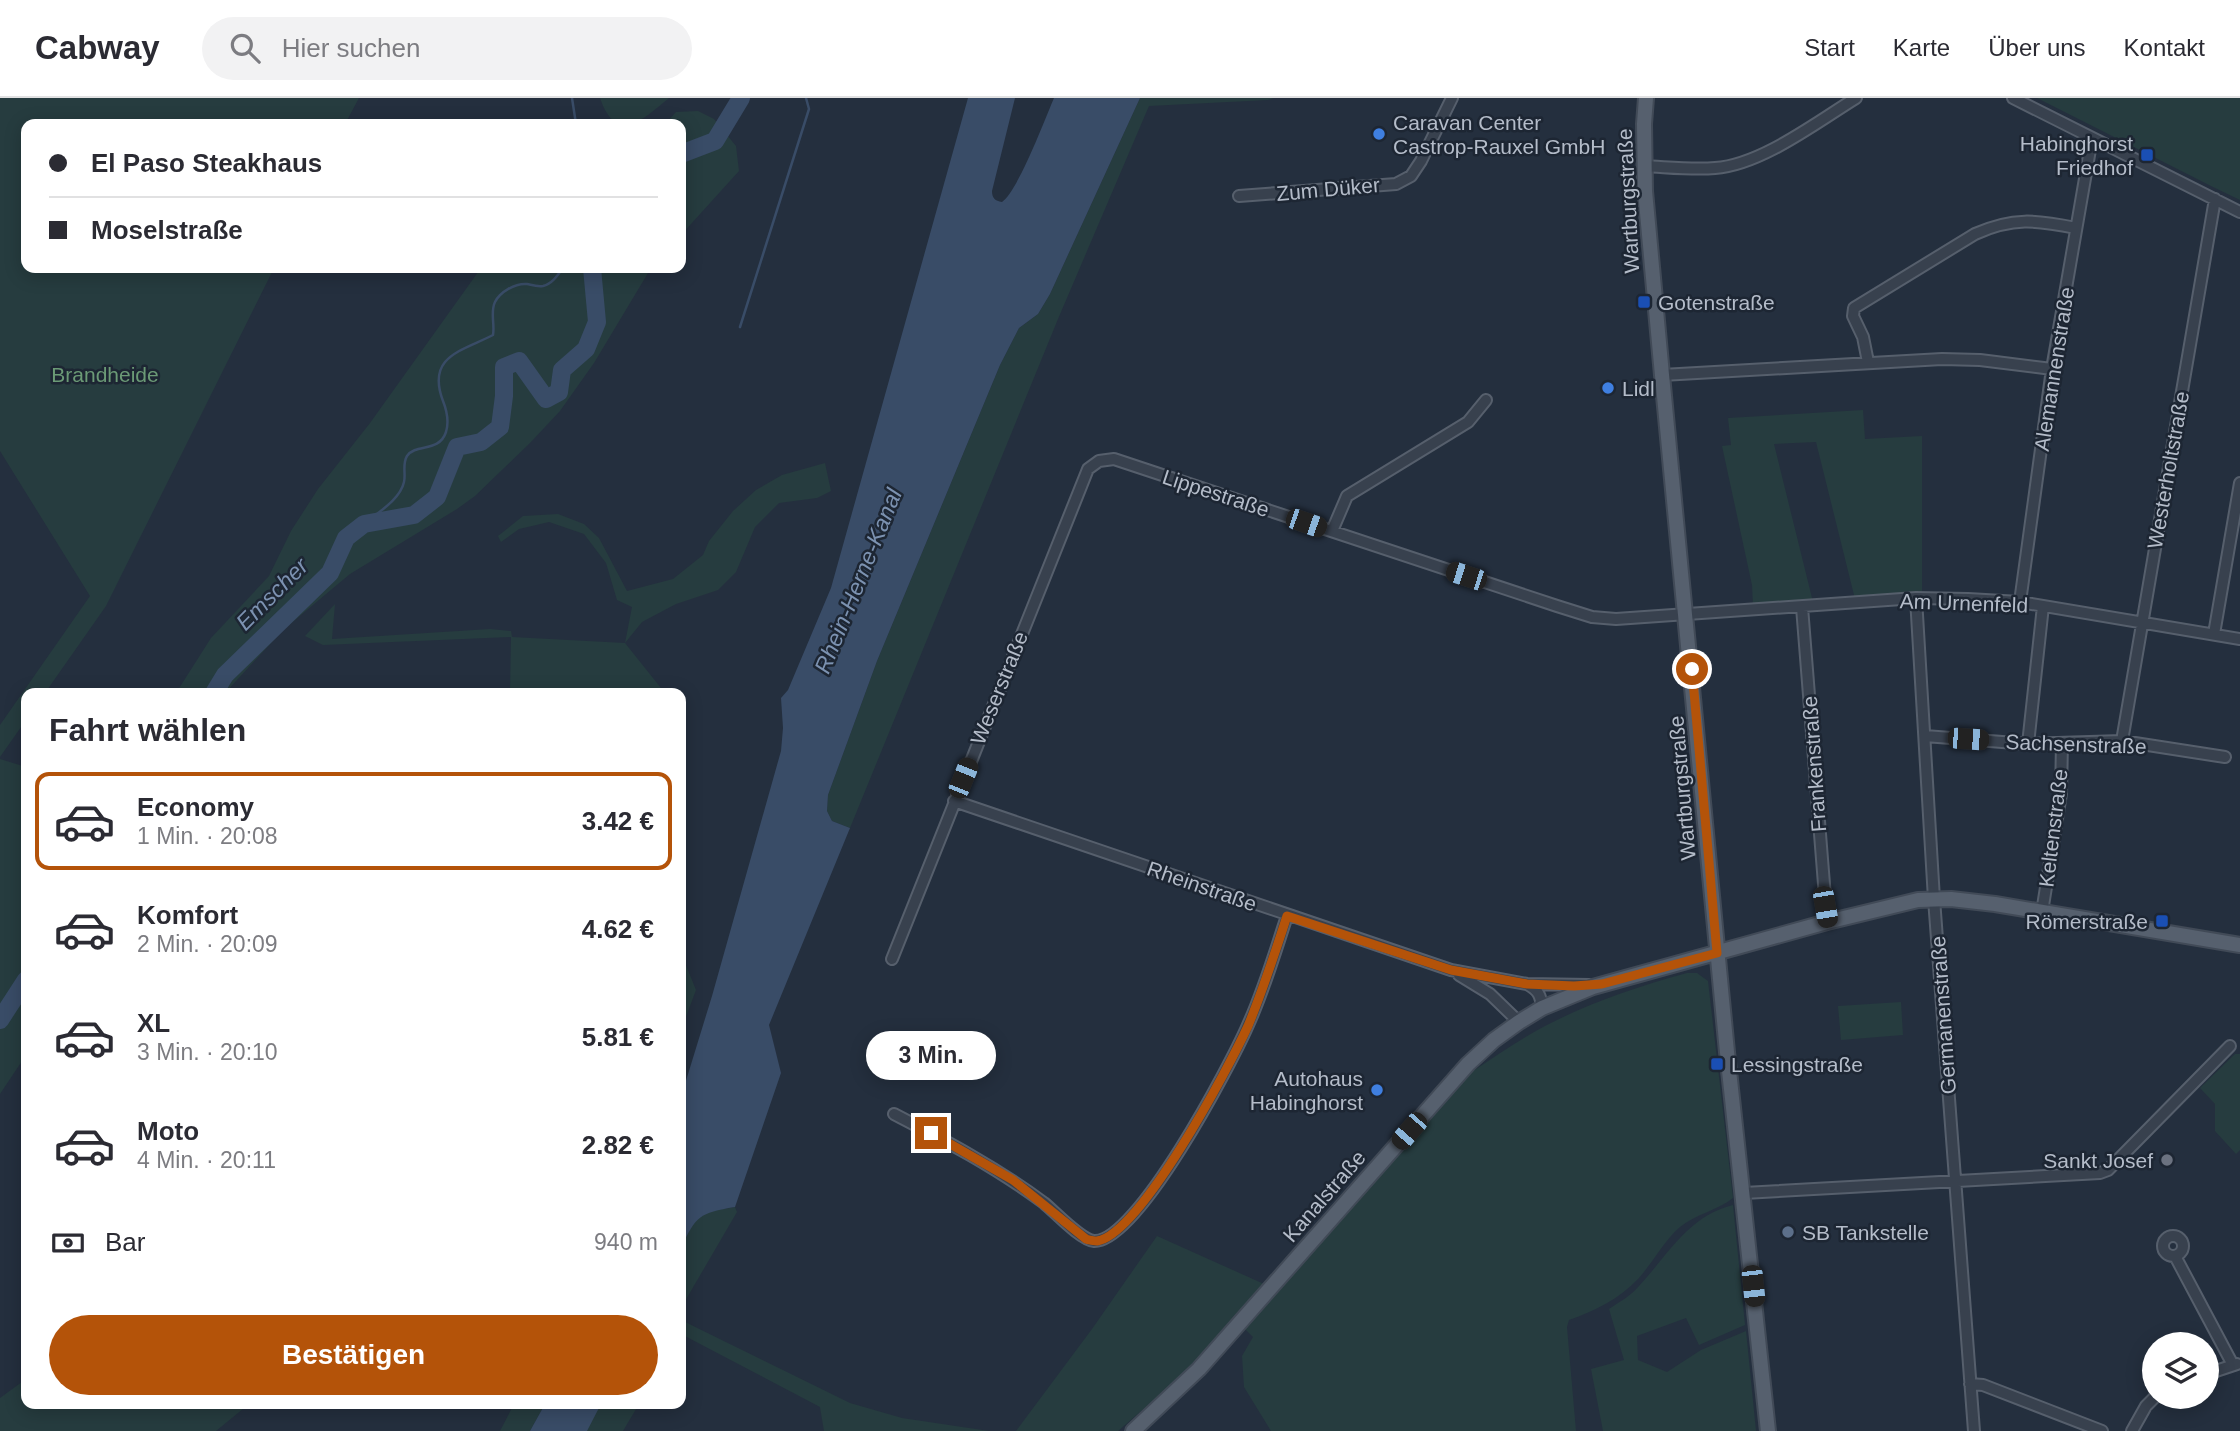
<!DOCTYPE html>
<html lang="de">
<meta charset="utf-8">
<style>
:root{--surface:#fff;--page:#f2f2f3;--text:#2b2b33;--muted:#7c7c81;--line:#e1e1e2;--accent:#b45309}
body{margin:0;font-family:Helvetica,sans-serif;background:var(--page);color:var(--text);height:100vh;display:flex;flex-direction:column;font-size:26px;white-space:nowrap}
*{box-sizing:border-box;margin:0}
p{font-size:23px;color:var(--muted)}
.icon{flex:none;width:38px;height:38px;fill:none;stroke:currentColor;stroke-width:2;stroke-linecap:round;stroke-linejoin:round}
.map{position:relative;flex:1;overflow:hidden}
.sheet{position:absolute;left:21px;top:590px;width:665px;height:721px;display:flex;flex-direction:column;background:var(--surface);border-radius:14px;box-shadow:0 4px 18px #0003}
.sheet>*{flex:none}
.hud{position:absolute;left:21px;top:21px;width:665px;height:154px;border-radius:14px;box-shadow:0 4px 18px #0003;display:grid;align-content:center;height:154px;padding:0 28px;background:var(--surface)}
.buttons{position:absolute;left:2142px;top:1234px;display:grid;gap:14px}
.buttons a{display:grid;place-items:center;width:77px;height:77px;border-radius:50%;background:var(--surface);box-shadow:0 4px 18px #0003;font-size:35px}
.end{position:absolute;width:32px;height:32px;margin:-16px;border:9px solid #b45309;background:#fff;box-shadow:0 0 0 4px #fff}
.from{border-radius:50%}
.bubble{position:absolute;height:49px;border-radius:24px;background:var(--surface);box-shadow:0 4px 18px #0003;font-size:23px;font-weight:700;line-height:49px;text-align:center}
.car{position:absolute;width:21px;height:42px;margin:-21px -10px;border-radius:9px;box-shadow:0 0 5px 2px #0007;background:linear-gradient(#222 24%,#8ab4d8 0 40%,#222 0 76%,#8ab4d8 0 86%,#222 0)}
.hud b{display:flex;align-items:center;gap:24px;height:66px;font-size:26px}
.hud b+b{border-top:2px solid var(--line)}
.hud i{width:18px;height:18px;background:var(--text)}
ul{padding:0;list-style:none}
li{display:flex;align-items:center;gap:21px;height:98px;margin:0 14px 10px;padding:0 14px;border:4px solid transparent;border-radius:14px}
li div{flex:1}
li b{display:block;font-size:26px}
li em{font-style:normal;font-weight:700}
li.current{border-color:var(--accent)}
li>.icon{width:63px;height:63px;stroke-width:1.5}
h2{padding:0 28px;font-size:32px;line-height:84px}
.pay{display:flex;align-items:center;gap:18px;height:77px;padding:0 28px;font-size:26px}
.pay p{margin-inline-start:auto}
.action{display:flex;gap:14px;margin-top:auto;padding:14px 28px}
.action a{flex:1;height:80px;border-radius:42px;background:var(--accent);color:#fff;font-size:28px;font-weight:700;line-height:80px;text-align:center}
header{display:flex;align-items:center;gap:42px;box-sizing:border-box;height:98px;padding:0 35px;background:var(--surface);border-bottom:2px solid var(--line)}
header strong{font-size:33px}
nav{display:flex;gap:38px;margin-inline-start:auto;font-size:24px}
.search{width:490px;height:63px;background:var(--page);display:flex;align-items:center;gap:18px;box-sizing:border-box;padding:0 24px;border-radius:38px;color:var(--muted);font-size:26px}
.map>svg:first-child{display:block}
.green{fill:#263c3f}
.water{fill:#394c67}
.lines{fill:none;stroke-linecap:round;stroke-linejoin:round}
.stream{stroke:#394c67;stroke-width:2.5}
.river{stroke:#394c67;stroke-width:18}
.minor-casing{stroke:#565f6c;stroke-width:14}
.major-casing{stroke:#414a57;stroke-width:18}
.minor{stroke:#38414e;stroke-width:10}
.major{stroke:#56606e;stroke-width:14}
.route{stroke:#b45309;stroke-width:9}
.shop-dot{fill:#3f7fe0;stroke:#1d2633;stroke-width:2.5}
.transit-dot{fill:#1a4fb4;stroke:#1d2633;stroke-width:2.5}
.worship-dot{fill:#6b7280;stroke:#1d2633;stroke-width:2.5}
.service-dot{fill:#5c6f8a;stroke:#1d2633;stroke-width:2.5}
.labels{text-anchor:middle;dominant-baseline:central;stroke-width:5;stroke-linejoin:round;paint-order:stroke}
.poi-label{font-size:21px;fill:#b4bcc9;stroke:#1d2633;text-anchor:start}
.street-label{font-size:21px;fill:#b4bcc9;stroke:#1d2633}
.park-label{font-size:21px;fill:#6b9a76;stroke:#1d2633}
.water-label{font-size:23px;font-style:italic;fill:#7c92b1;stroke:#1d2633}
</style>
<header>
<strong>Cabway</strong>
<div class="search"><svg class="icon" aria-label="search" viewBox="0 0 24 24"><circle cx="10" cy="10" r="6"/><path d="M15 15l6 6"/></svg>Hier suchen</div>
<nav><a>Start</a><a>Karte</a><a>Über uns</a><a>Kontakt</a></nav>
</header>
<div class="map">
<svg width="2240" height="1333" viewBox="0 0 2240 1333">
<rect width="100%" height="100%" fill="#242f3e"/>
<path class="green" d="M0 0H359L345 26H26V170H274L106 508 45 595H26V622L0 659V627L90 498 0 353Z
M600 0H669C643 22 616 47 600 0Z
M1140 0H1274L1268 2 1149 8 1058 221 850 730 832 723 827 713 828 697 877 563 1000 267 1019 230 1038 216 1050 196Z
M2037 0H2240V102L2211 88Z
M698 13 714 21 736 48 739 73 681 137V26H665L676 14Z
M481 170H651L594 265 560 313 530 345 475 398 457 411 350 476 283 532 225 595H176L211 540 269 478 291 433 318 391 370 325Z
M1863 312 1865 341 1922 338V496L1855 501 1816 344 1774 346 1813 504 1753 508 1752 487 1722 348 1731 347 1728 320Z
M825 365 831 393 817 400 779 405 755 429 736 474 718 492 676 506 642 524 625 545 665 595H510L511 539 323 547 305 538 335 506 332 541 490 531 511 533 512 539 625 545 632 509 617 502 606 465 584 436 549 424 519 431 501 444 498 438 523 418 558 416 584 426 599 440 627 493 673 481 703 457 709 443 733 413 756 392 782 377Z
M0 661 26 669V957L0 996Z
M681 855 696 892 681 932Z
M1687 875H1697L1708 883 1733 1100C1718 1112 1696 1116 1680 1129 1664 1143 1653 1164 1639 1180 1619 1201 1595 1213 1569 1222L1567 1229 1576 1333H1271L1244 1289 1242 1258 1253 1239 1245 1231 1473 973C1499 956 1523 939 1551 925 1594 903 1640 888 1687 875Z
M1901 904 1903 937 1841 942 1838 908Z
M2235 956H2240V1052L2236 1056 2215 1033V1006L2200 990Z
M1733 1107 1745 1227 1699 1247 1686 1220 1637 1238 1638 1262 1667 1274 1701 1252 1746 1233 1756 1333H1603L1591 1271 1624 1262 1609 1211C1619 1204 1631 1198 1639 1188 1668 1157 1688 1118 1733 1107Z
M735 1109 737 1114 681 1210C681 1178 673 1131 707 1114 715 1111 726 1111 735 1109Z
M1157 1138 1264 1186 1185 1275 1118 1333H1016L1092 1231Z
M681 1222 850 1305 902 1320 989 1333H824L820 1309 681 1236Z
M26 1281V1306H249L216 1333H0V1300Z
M514 1306H545L530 1333H500Z
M600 1306H639L623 1333H585Z"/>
<path class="water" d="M968 0H1015L992 93C992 100 995 103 1002 104 1018 93 1045 21 1054 0H1140L1050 196 1038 216 1019 230 1000 267 877 563 828 697 827 713 832 723 850 730 769 927 781 975 735 1109C699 1115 696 1118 681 1150V999L712 898 781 653 783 630 781 600 788 592 831 490Z
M545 1306H601L587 1333H530Z"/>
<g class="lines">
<path class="stream" d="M572 0 576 26
M740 229 809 11 806 0
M364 426C377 415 400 402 404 384 406 376 402 366 407 358 416 345 439 355 446 334 449 324 447 313 443 303 426 258 462 253 493 237 495 226 490 214 495 204 500 194 515 185 527 186 532 187 537 189 543 188 552 186 558 177 563 170"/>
<path class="river" d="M681 56 715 43 741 0
M214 595 225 577 330 475 346 440 364 426 414 417 437 399 457 349 481 344 500 329 504 298V269L519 263 546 301 559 294 562 272 586 251 597 224 592 170
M0 922 26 882"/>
<defs>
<path id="minor" d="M2013 0 2240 114
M1644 68C1667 69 1692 72 1715 70 1761 67 1817 24 1856 0
M1239 98 1396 86 1411 78 1421 63 1452 0
M1868 264 1863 239 1853 218 1854 210 1975 136C2013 119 2036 122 2076 130
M1662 277 1942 261 1980 262 2052 271
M1332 433 1347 398 1468 324 1486 302
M1916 500 1934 801 1974 1333
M2020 504 2052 271 2092 40
M1802 509 1827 824
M2214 536 2240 385
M1925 638 2028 646 2122 643 2225 659
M2122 643 2215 101
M2028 646 2043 508
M954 703 1451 872 1527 886 1590 887
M2042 814 2061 696 2062 645
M892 861 1088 371 1099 363 1114 361 1557 508 1592 519 1616 521 1916 500 1968 501 2020 504 2240 541
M1459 877 1490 896 1519 924
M1527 886C1538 892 1541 897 1542 910
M894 1016C946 1043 997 1070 1044 1105 1055 1114 1081 1142 1094 1143 1137 1145 1231 966 1248 927 1264 892 1275 854 1287 818
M1744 1095 2100 1075 2108 1072 2230 948
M2163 1148a10 10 0 1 1 20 0a10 10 0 1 1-20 0Z
M2175 1158 2233 1267
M2207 1276 2237 1266
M1970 1286 1983 1287 2102 1333
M2132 1333 2146 1308 2156 1298"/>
<path id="major" d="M1646 0 1644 26 1645 93 1662 277 1727 954 1768 1333
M1133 1333 1199 1271 1468 966 1494 942 1519 924 1542 910 1593 889 1827 824 1918 802 1951 801 1995 806 2240 847"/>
</defs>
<use href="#minor" class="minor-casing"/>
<use href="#major" class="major-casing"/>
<use href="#minor" class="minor"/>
<use href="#major" class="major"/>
</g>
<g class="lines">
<path class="route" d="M931 1035 1013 1082 1086 1141C1088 1142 1095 1143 1097 1143 1140 1137 1229 969 1248 928 1263 892 1275 855 1287 818L1451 872 1527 886 1574 888 1602 886 1717 855 1692 571"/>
</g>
<g class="shop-dot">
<circle cx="1379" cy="36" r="7"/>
<circle cx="1608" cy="290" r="7"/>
<circle cx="1377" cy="992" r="7"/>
</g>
<g class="transit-dot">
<rect x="2140" y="50" width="14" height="14" rx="3.5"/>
<rect x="1637" y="197" width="14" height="14" rx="3.5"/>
<rect x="2155" y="816" width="14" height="14" rx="3.5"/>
<rect x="1710" y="959" width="14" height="14" rx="3.5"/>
</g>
<circle class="worship-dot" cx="2167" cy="1062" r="7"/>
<circle class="service-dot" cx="1788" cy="1134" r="7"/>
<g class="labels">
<g class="poi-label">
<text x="1393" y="24">Caravan Center<tspan x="1393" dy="24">Castrop-Rauxel GmbH</tspan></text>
<text x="2133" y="45" text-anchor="end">Habinghorst<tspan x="2133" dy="24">Friedhof</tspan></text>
<text x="1658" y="204">Gotenstraße</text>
<text x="1622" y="290">Lidl</text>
<text x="2148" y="823" text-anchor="end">Römerstraße</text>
<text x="1731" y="966">Lessingstraße</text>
<text x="1363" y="980" text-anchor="end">Autohaus<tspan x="1363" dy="24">Habinghorst</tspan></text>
<text x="2153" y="1062" text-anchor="end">Sankt Josef</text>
<text x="1802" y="1134">SB Tankstelle</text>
</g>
<g class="street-label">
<text transform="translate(1328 91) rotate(-5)">Zum Düker</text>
<text transform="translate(1628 103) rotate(-93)">Wartburgstraße</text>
<text transform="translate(2054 271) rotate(-81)">Alemannenstraße</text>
<text transform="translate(2168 372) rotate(-80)">Westerholtstraße</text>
<text transform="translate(1216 395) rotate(18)">Lippestraße</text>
<text transform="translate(1964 505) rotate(2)">Am Urnenfeld</text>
<text transform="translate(999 590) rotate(-68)">Weserstraße</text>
<text transform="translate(2076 646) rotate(2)">Sachsenstraße</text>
<text transform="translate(1814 666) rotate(-94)">Frankenstraße</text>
<text transform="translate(1682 690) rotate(-95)">Wartburgstraße</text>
<text transform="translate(2053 730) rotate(-83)">Keltenstraße</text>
<text transform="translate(1202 788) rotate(19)">Rheinstraße</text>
<text transform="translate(1943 917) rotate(-94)">Germanenstraße</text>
<text transform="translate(1324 1098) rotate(-49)">Kanalstraße</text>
</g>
<g class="park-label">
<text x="105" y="276">Brandheide</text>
</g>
<g class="water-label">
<text transform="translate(858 483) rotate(-68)">Rhein-Herne-Kanal</text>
<text transform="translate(272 496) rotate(-45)">Emscher</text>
</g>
</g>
</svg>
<div class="buttons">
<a><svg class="icon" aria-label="layers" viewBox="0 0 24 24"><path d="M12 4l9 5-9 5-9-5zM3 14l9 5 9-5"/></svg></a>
</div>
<i class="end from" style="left:1692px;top:571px"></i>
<i class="end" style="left:931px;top:1035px"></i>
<div class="bubble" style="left:866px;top:933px;width:130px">3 Min.</div>
<i class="car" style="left:1306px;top:425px;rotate:109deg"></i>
<i class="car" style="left:1466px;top:478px;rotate:288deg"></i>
<i class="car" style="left:1968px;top:641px;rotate:94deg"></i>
<i class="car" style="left:963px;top:680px;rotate:22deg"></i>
<i class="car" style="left:1825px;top:809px;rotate:170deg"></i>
<i class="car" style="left:1409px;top:1033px;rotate:221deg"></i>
<i class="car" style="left:1753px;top:1188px;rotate:174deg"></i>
<div class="hud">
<b><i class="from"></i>El Paso Steakhaus</b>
<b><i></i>Moselstraße</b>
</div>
<section class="sheet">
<h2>Fahrt wählen</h2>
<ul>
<li class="current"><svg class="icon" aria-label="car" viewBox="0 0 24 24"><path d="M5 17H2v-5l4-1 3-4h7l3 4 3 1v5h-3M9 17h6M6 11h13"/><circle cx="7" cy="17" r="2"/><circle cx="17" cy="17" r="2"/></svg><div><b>Economy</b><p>1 Min. · 20:08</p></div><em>3.42 €</em></li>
<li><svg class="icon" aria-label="car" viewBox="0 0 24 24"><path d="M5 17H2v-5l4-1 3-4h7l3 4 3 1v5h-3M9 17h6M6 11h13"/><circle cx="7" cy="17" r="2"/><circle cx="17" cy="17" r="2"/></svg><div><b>Komfort</b><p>2 Min. · 20:09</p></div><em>4.62 €</em></li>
<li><svg class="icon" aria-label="car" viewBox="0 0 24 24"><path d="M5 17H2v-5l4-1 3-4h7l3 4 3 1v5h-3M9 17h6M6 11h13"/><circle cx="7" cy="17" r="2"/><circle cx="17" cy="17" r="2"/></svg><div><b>XL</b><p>3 Min. · 20:10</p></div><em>5.81 €</em></li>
<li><svg class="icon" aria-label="car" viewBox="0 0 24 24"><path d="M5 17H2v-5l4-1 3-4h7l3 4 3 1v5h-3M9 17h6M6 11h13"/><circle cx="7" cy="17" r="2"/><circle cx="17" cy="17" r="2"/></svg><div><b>Moto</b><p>4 Min. · 20:11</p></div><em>2.82 €</em></li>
</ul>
<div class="pay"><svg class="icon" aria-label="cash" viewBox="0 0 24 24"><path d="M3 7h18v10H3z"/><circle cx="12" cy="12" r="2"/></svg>Bar<p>940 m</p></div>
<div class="action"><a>Bestätigen</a></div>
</section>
</div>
